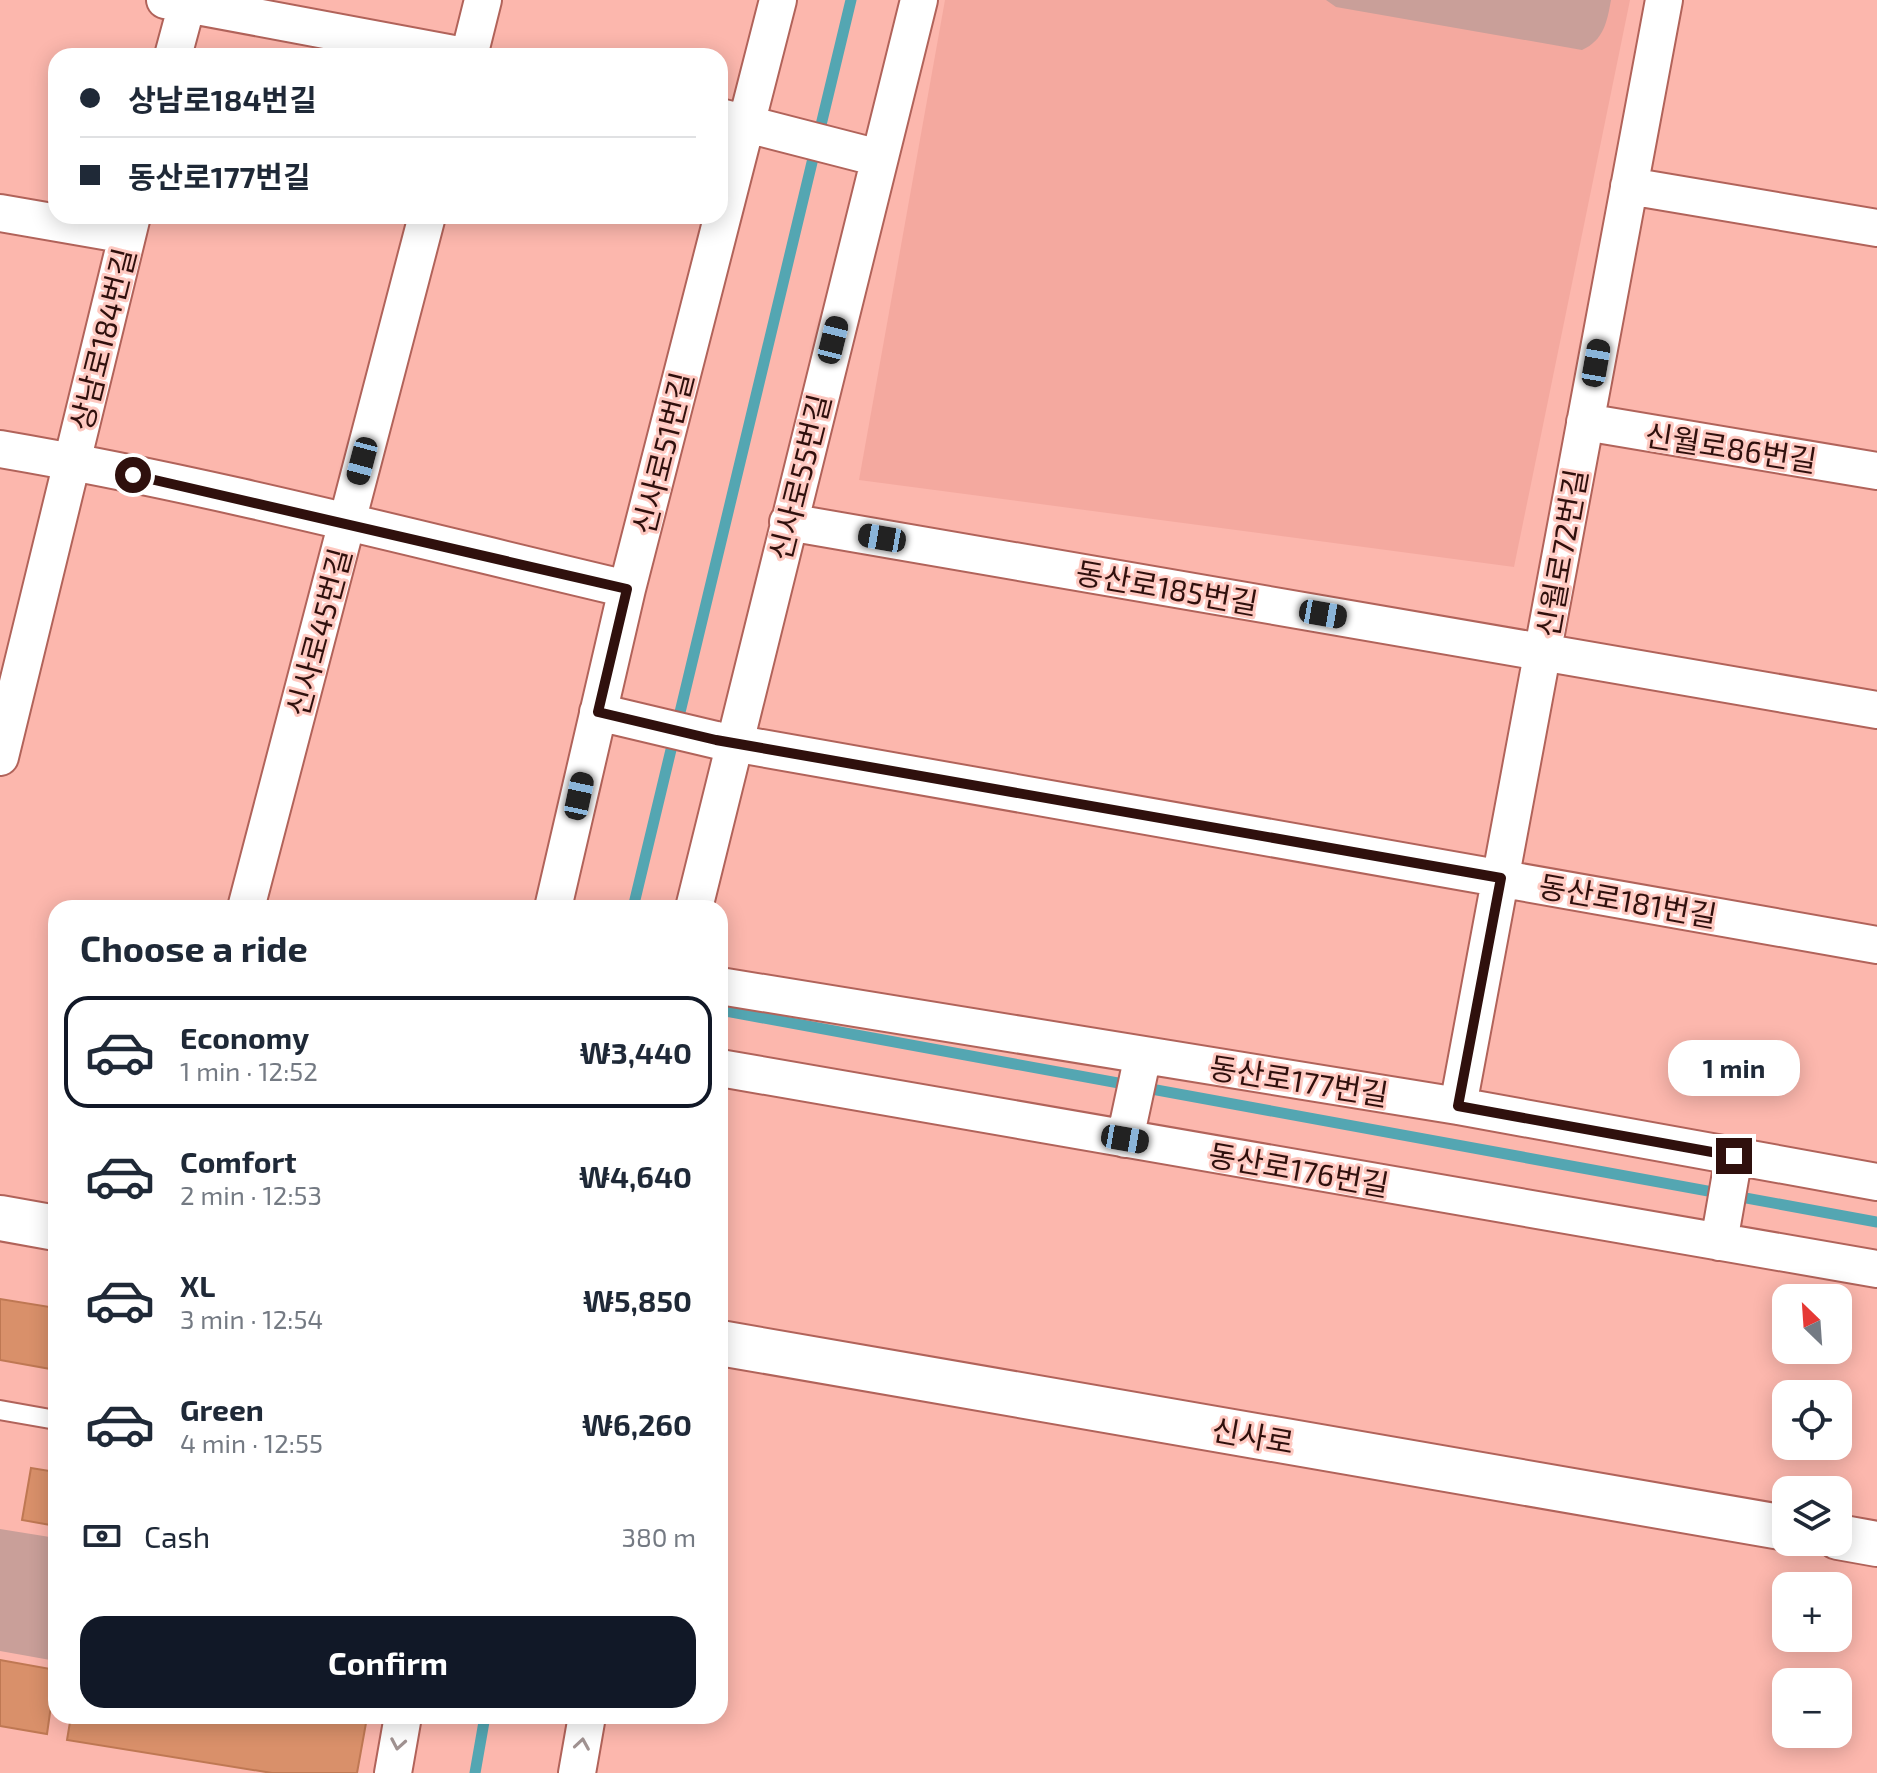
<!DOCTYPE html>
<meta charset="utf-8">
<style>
:root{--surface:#fff;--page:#f6f6f7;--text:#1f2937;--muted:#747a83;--line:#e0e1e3;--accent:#111827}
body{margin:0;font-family:"Exo 2","Noto Sans KR",sans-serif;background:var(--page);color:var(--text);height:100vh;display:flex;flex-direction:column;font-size:30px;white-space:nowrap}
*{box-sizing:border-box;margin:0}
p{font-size:26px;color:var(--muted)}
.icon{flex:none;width:44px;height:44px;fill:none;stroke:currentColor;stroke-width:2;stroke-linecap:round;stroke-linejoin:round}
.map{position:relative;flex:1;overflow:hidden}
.drawer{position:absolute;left:48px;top:900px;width:680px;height:824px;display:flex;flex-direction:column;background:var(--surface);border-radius:24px;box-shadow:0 4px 20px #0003}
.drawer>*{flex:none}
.guide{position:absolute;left:48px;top:48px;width:680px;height:176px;border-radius:24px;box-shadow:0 4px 20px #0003;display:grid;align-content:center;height:176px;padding:0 32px;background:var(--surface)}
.needle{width:52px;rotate:335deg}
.fabs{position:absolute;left:1772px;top:1284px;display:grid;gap:16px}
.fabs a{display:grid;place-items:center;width:80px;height:80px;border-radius:16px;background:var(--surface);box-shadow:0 4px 20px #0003;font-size:40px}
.end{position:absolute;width:36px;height:36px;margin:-18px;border:10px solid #2f100d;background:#fff;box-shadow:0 0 0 4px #fff}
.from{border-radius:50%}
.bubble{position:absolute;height:56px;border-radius:24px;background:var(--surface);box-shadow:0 4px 20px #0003;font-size:26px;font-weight:700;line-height:56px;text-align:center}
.car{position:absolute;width:24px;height:48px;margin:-24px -12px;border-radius:10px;box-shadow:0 0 6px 2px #0007;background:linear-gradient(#222 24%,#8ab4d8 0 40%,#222 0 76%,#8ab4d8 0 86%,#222 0)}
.guide b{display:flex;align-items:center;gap:28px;height:76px;font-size:30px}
.guide b+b{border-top:2px solid var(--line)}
.guide i{width:20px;height:20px;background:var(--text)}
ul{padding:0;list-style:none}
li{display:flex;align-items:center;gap:24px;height:112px;margin:0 16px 12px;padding:0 16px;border:4px solid transparent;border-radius:24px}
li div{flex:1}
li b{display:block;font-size:30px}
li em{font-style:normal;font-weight:700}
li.on{border-color:var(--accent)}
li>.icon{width:72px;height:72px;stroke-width:1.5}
h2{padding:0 32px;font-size:36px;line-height:96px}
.pay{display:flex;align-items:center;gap:20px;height:88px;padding:0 32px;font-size:30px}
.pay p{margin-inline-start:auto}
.button{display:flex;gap:16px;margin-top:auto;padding:16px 32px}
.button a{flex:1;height:92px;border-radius:24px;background:var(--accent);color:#fff;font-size:32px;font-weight:700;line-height:92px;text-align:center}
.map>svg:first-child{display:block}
.built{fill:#f4a99f}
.green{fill:#c99f99}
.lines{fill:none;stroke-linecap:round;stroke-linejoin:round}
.stream{stroke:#54a6b2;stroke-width:11}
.building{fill:#d9906a;stroke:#bf7853;stroke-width:2}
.lane-casing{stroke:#b1635a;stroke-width:22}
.street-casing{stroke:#b1635a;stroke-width:40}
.secondary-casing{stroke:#b1635a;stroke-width:48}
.lane{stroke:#fff;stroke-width:18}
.street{stroke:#fff;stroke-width:36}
.secondary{stroke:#fff;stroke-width:44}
.oneway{stroke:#a19392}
.route{stroke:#2f100d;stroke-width:10}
.labels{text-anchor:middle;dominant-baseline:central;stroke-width:6;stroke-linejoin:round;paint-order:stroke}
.street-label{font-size:30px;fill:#2f100d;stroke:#fec9c1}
</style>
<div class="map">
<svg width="1877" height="1773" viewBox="0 0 1877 1773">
<rect width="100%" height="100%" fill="#fcb7ad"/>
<path class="built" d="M945 0H1630L1514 567 859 480Z"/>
<path class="green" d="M1326 0H1611C1607 22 1604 40 1582 50L1336 7Z
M0 1529 56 1538V1661L0 1651Z"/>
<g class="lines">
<path class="stream" d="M633 908 851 0
M720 1010 1877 1222
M475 1773 485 1716"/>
</g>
<path class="building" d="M0 1299 56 1308V1370L0 1360Z
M31 1468 56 1472V1526L22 1520Z
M0 1660 56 1670 47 1734 0 1726Z
M71 1716H325L366 1723 357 1773H272L67 1740Z"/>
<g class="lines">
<defs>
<path id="lane" d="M0 1410 56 1420"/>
<path id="street" d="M165 0 464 56
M173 56 187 4
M469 56 483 0
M720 117 879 158
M1629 186 1877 228
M0 213 127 235
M1585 422 1877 471
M0 449C211 485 419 540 627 589
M788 522 1877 710
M598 712 716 740 1877 945
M0 757 132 216
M246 908 427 216
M553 908 627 589 778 0
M694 908 919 0
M720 986 1458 1106 1877 1182
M720 1068 1877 1269
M1458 1106 1664 0
M1125 1139 1143 1055
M1719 1242 1734 1156
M393 1773 403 1716
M577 1773 587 1716"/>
<path id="secondary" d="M0 1218 56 1228
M720 1343 1786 1528
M1838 1537 1877 1544"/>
</defs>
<use href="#lane" class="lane-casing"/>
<use href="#street" class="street-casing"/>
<use href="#secondary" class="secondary-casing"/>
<use href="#lane" class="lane"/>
<use href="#street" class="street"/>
<use href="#secondary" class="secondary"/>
</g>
<defs><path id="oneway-chevron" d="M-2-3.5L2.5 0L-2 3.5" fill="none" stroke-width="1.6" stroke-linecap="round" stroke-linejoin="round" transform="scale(2)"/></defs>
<g class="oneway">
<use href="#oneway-chevron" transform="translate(398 1744) rotate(100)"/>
<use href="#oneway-chevron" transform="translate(582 1744) rotate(-81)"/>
</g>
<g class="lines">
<path class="route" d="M133 475 627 589 598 712 716 740 1501 878 1458 1106 1734 1156"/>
</g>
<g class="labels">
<g class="street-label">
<text transform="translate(102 339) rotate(-76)">상남로184번길</text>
<text transform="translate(1731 447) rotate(9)">신월로86번길</text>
<text transform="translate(662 453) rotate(-76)">신사로51번길</text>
<text transform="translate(799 477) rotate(-76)">신사로55번길</text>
<text transform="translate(1561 553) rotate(-80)">신월로72번길</text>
<text transform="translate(1167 587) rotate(10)">동산로185번길</text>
<text transform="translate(318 632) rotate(-75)">신사로45번길</text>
<text transform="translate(1628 900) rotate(10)">동산로181번길</text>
<text transform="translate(1299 1080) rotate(9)">동산로177번길</text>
<text transform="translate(1299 1169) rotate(10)">동산로176번길</text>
<text transform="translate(1253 1435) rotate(10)">신사로</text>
</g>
</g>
</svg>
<div class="fabs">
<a><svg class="needle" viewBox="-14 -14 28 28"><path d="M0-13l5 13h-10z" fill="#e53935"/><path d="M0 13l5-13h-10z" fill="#747a83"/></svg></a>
<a><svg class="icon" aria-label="locate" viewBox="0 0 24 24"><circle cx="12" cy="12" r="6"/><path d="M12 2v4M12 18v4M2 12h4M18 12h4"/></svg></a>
<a><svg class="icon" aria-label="layers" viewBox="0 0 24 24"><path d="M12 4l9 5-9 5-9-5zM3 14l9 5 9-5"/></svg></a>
<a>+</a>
<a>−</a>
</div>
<i class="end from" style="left:133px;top:475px"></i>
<i class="end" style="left:1734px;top:1156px"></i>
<div class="bubble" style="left:1668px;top:1040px;width:132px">1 min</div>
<i class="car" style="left:833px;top:340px;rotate:14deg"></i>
<i class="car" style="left:1596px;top:363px;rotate:10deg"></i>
<i class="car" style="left:362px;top:461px;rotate:195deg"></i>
<i class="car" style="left:882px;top:538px;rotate:280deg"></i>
<i class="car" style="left:1323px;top:614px;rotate:100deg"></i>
<i class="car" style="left:579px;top:796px;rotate:12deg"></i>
<i class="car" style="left:1125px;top:1139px;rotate:100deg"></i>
<div class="guide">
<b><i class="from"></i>상남로184번길</b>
<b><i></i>동산로177번길</b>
</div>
<section class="drawer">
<h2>Choose a ride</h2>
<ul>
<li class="on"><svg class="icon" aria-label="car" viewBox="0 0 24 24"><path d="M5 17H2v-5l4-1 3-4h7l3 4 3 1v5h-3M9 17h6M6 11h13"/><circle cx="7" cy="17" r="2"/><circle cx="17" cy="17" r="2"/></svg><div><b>Economy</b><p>1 min · 12:52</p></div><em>₩3,440</em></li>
<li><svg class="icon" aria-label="car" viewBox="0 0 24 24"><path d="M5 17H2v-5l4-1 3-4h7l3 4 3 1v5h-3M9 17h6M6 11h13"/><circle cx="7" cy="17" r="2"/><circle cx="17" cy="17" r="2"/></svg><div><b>Comfort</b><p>2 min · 12:53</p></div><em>₩4,640</em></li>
<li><svg class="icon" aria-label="car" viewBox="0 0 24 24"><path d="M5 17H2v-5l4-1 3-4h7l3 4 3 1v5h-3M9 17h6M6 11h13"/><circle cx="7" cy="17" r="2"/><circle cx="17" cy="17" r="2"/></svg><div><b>XL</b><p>3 min · 12:54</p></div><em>₩5,850</em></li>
<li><svg class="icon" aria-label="car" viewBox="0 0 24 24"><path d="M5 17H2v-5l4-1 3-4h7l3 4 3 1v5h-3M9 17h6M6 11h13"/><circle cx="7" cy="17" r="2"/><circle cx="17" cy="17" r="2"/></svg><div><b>Green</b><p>4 min · 12:55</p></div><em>₩6,260</em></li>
</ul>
<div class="pay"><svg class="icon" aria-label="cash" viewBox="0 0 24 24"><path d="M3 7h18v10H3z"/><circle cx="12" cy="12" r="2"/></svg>Cash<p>380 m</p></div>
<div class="button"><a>Confirm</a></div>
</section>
</div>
